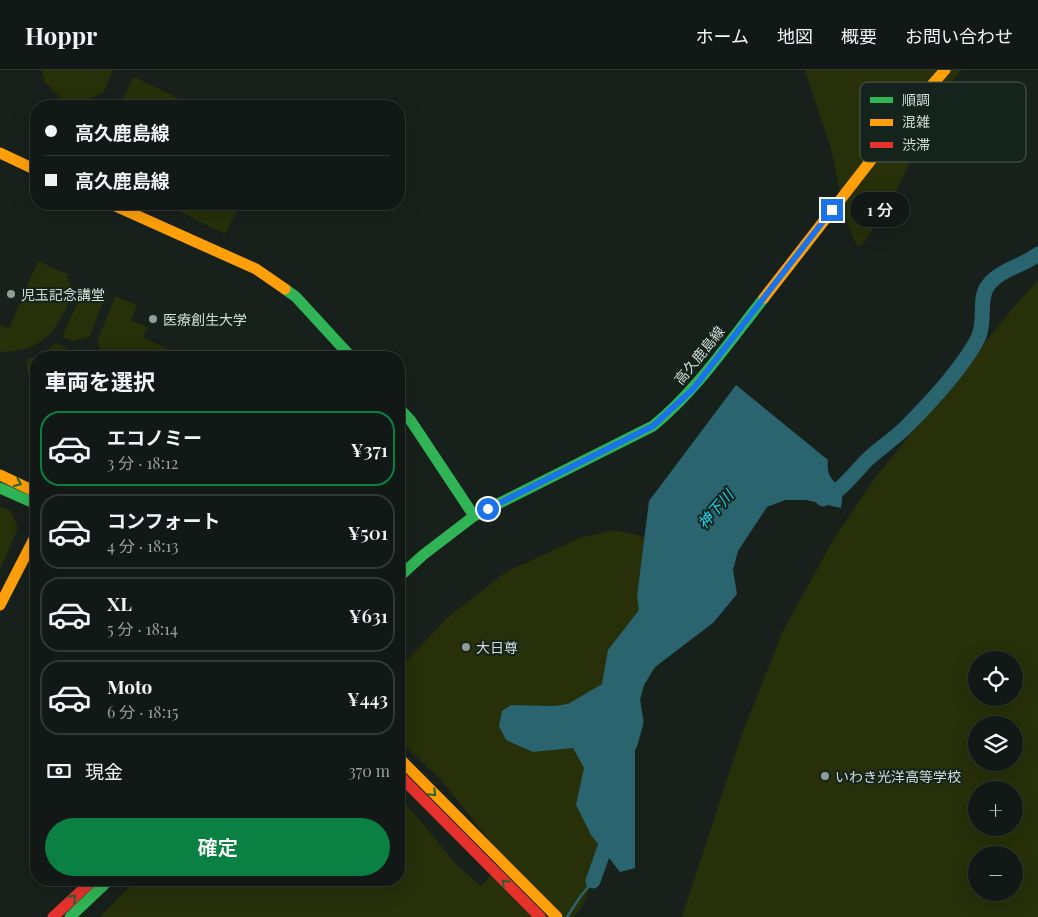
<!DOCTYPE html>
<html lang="ja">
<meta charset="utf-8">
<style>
:root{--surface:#121815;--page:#1f2522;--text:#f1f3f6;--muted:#9ca0a0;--line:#313734;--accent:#0b8043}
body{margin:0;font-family:"Playfair Display","Noto Sans JP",serif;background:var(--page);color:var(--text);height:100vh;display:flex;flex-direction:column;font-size:19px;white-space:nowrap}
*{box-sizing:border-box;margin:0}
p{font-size:16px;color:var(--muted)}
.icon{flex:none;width:28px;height:28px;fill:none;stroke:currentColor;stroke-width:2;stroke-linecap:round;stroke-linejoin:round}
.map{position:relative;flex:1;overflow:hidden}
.details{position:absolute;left:30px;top:281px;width:375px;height:535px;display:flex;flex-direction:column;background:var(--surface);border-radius:20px;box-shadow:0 5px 20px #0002,0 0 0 1px var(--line)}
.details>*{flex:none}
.banner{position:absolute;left:30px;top:30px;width:375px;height:110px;border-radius:20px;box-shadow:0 5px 20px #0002,0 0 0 1px var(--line);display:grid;align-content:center;height:110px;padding:0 15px;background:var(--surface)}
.buttons{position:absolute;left:968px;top:581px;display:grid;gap:10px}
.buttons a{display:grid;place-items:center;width:55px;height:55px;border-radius:50%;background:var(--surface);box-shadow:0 5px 20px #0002,0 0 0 1px var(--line);font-size:25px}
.end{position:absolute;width:22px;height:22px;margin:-11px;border:6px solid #1a73e8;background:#fff;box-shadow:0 0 0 2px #fff}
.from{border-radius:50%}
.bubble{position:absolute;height:35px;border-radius:18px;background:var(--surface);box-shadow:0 5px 20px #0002,0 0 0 1px var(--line);font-size:16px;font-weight:600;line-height:35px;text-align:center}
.banner b{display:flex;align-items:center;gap:18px;height:48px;font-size:19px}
.banner b+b{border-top:1px solid var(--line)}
.banner i{width:12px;height:12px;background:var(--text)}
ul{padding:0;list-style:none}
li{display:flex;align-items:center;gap:15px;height:75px;margin:0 10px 8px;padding:0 5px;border:2px solid var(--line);border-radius:20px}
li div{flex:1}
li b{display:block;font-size:19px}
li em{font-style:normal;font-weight:600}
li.active{border-color:var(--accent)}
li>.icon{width:45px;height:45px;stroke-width:1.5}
h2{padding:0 15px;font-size:22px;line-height:60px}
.pay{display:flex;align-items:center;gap:12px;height:55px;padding:0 15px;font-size:19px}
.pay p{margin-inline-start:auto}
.action{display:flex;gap:10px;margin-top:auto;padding:10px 15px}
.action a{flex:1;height:58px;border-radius:30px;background:var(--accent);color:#fff;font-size:20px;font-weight:600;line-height:58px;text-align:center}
header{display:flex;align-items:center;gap:30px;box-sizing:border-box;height:70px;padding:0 25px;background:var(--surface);border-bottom:1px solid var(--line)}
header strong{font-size:24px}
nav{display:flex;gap:28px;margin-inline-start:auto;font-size:18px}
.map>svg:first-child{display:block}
.green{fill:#273009;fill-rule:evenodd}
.water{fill:#2a646f}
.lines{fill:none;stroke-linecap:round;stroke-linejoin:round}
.stream{stroke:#2a646f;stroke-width:2.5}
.river{stroke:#2a646f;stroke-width:15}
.fast{stroke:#30b455;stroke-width:11}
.slow{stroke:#ff9f0a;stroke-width:11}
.jam{stroke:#e5322d;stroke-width:11}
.oneway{stroke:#216536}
.route{stroke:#1a73e8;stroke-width:6}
.poi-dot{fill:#929c97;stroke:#14241d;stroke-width:2}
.labels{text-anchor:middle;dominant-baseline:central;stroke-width:4;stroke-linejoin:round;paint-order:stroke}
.poi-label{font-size:14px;fill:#d4ded9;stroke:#14241d;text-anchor:start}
.street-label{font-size:14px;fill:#d4ded9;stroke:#14241d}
.water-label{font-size:15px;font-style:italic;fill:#13daf7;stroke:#14241d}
.key{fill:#14241d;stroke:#4e5c55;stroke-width:1}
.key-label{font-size:14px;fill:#d4ded9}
</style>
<header>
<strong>Hoppr</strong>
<nav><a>ホーム</a><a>地図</a><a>概要</a><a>お問い合わせ</a></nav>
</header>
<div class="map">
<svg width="1038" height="847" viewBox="0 0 1038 847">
<rect width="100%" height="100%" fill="#18201c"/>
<path class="green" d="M42 0H113L103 23 69 36 44 11Z
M805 0H961L943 26 889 135 862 175 857 176 846 150 831 78Z
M134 7 178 28 174 36H119Z
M164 134H240L225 164Z
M38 191 67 204 68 210 74 220C59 257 46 282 0 282V255L9 258Z
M1038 210V847H682L742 664 783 561 835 467 875 408 1013 238ZM976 590H1014V628H976ZM976 655H1014V692H976ZM976 720H1014V758H976ZM976 785H1014V822H976Z
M99 218 105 221 107 224 89 267 73 271 62 267 81 224 93 222Z
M115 226 137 235 131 250 147 257 143 268 186 287 112 288 102 283 97 272Z
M56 273 67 279 63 287 36 288V351L26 291 29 288 42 285Z
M0 437 11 441 18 458 0 500Z
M615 460 653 469 676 577 626 629 598 767 596 803 582 837 573 847H100L136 810H399V726L457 795 481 816 501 793 497 780 440 709 399 670V599L447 548 506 502 580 468Z"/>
<path class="water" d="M736 315 828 390C826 407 832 409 843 421L841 438 806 430H785L767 437 738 481 733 500 737 524 713 553 655 597 644 615 635 648V798L620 802 591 765 576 735 584 698 573 678 533 682 506 670 499 656 502 641 511 635 554 636 568 634 602 614 608 580 639 540 637 527 649 431Z"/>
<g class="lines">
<path class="stream" d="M567 847 580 827 593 811"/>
<path class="river" d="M823 429C841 422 854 403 868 389 880 378 894 369 906 357 930 333 959 302 976 272 987 254 978 230 987 217 998 200 1023 196 1038 184
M630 674 636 652 632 626
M593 811 610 763"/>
<path class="fast" d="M285 219 296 227 352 288
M399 338 411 351 474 446
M0 418 36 434
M399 507 423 485 474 446 653 356C697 320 729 272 764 228
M70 847 109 810"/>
<path class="slow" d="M0 83 36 100
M111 134 256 199 285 219
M764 228 910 40 945 0
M0 405 36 422
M0 535 36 465
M399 688 557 847"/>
<path class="jam" d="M399 705 540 847
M53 847 93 810"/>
</g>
<defs><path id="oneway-chevron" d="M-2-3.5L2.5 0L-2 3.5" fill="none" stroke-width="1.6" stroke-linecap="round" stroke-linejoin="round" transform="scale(1.25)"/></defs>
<g class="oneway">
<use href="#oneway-chevron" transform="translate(18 413) rotate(24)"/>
<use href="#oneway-chevron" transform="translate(433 723) rotate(45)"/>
<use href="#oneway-chevron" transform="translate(505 813) rotate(-135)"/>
<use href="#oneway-chevron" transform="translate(73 828) rotate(-43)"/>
</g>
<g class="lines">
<path class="route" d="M488 439 653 356 693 319 832 140"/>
</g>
<g class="poi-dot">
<circle cx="11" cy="224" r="5"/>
<circle cx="153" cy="249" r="5"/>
<circle cx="466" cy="577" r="5"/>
<circle cx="825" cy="706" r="5"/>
</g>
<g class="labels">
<g class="poi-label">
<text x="21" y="224">児玉記念講堂</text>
<text x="163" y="249">医療創生大学</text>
<text x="476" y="577">大日尊</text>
<text x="835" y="706">いわき光洋高等学校</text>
</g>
<g class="street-label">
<text transform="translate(699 285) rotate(-51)">高久鹿島線</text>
</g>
<g class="water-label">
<text transform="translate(715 439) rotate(-49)">神下川</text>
</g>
</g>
<rect x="860" y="12" width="166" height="80" rx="8" class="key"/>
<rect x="870" y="27" width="23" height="6" fill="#30b455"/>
<rect x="870" y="49" width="23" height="7" fill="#ff9f0a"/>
<rect x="870" y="72" width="23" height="6" fill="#e5322d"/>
<g class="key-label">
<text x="902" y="35">順調</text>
<text x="902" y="57">混雑</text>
<text x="902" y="80">渋滞</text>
</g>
</svg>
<div class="buttons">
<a><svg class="icon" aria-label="locate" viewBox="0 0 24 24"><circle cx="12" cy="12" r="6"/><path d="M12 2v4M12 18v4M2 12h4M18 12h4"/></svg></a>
<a><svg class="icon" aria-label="layers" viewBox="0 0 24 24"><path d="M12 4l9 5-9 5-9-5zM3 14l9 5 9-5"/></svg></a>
<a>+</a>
<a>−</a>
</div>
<i class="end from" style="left:488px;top:439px"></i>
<i class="end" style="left:832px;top:140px"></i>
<div class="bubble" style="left:850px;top:122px;width:60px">1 分</div>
<div class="banner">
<b><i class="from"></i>高久鹿島線</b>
<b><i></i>高久鹿島線</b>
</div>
<section class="details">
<h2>車両を選択</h2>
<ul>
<li class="active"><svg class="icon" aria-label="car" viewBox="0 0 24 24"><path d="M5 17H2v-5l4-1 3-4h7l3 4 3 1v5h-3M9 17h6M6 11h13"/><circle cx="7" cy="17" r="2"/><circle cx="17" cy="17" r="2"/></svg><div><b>エコノミー</b><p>3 分 · 18:12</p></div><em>¥371</em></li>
<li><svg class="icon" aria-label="car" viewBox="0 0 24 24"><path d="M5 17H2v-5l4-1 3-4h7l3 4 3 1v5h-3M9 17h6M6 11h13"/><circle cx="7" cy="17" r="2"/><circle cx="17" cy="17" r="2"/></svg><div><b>コンフォート</b><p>4 分 · 18:13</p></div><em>¥501</em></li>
<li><svg class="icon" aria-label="car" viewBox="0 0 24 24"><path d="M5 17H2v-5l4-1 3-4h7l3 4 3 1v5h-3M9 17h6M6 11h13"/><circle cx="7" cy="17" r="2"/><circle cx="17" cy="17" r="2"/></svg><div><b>XL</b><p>5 分 · 18:14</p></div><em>¥631</em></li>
<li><svg class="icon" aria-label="car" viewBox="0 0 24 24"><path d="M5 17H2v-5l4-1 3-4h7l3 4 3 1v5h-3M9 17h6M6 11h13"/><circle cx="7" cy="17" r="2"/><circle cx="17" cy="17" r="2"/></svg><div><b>Moto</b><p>6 分 · 18:15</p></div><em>¥443</em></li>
</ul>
<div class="pay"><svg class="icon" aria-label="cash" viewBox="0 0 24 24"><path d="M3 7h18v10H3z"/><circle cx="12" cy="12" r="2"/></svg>現金<p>370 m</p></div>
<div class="action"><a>確定</a></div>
</section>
</div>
